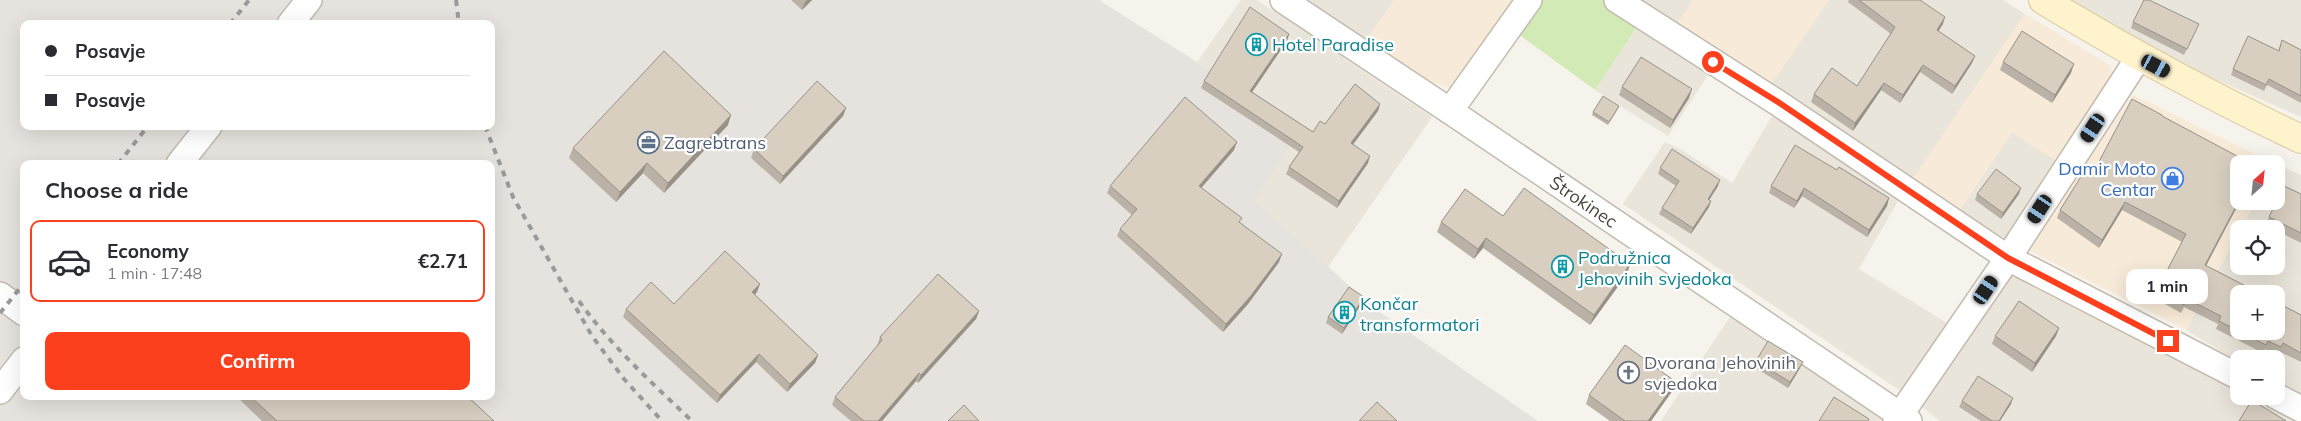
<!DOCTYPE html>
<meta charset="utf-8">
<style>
:root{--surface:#fff;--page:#f7f7f7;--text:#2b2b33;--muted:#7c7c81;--line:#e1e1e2;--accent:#fc3f1d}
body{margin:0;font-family:Mulish,sans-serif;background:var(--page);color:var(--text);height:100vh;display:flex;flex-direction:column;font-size:19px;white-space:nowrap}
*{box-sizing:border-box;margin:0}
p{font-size:16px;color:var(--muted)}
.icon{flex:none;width:28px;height:28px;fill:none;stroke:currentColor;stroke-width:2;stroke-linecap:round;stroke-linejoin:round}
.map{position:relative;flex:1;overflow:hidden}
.panel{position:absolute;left:20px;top:160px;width:475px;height:240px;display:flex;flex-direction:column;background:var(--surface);border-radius:10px;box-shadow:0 5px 20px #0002}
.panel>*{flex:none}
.guide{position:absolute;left:20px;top:20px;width:475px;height:110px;border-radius:10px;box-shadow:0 5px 20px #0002;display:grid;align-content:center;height:110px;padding:0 25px;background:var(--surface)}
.needle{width:32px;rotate:27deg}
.tools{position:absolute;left:2230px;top:155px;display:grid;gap:10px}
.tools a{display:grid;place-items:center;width:55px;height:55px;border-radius:10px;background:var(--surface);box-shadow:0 5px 20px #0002;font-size:25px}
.end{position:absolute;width:22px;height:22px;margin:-11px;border:6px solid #fc3f1d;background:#fff;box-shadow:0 0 0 2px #fff}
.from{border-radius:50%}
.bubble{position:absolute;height:35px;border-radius:10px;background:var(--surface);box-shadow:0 5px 20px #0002;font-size:16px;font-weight:700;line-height:35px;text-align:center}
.car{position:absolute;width:15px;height:30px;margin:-15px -8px;border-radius:6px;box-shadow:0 0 4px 1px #0007;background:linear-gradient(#222 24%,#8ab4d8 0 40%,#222 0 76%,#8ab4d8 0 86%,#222 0)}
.guide b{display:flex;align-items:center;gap:18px;height:48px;font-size:19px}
.guide b+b{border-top:1px solid var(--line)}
.guide i{width:12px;height:12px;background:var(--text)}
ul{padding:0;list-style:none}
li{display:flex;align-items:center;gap:15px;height:82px;margin:0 10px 8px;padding:0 15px;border:2px solid var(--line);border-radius:10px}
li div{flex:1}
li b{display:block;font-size:19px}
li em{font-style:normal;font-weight:700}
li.on{border-color:var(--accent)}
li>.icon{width:45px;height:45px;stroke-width:1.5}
h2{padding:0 25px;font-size:22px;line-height:60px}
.cta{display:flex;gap:10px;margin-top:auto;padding:10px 25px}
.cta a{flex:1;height:58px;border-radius:10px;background:var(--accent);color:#fff;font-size:20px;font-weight:700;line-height:58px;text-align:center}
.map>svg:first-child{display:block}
.residential{fill:#eae5da;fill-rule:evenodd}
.commercial{fill:#f7ead8}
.industrial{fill:#e6e2dd;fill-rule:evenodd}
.green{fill:#d2eab5}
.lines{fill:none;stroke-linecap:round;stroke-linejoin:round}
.street-casing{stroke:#c2bbae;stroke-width:28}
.secondary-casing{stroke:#d6c79b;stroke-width:30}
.street{stroke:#fff;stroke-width:25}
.secondary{stroke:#fff3cd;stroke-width:28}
.rail{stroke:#9a9a9a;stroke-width:4;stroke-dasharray:6 6;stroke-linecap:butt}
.wall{fill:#bab2a6}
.shaded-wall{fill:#979187}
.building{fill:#d8cfc1;stroke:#979187}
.route{stroke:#fc3f1d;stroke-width:6}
.labels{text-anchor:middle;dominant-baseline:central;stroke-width:4.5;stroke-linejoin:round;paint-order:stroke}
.culture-label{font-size:18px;fill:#0d838f;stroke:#fff;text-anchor:start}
.service-label{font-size:18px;fill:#4e5e75;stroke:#fff;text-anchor:start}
.shop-label{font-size:18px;fill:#366cbe;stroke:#fff;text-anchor:end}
.street-label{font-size:18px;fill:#4b4439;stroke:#fff}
.worship-label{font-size:18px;fill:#5b616d;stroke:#fff;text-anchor:start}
</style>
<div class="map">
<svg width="2301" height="421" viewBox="0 0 2301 421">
<rect width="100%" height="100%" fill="#f6f3ec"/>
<path class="residential" d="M1241 0H1256L1337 48 1345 59 1432 117 1328 267 1255 200 1298 131 1197 62Z
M1303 0H1395L1366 40Z
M1636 0H1693L1676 26Z
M1829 0H2003L2025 14 1913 179 1769 87Z
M2060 0H2301V117L2128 41Z
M1640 22 1712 69 1668 136 1595 90Z
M1775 111 1901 196 1859 269 1952 326 1910 386 1899 390 1623 204 1665 142 1682 150 1732 183Z
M2012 132 2057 161 2008 240 1959 211Z
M2276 164 2301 175V398L2276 384V359H2239V362L2186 330 2239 232V266H2276V229H2241L2255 201H2276ZM2239 294H2276V331H2239Z
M2014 271 2239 390V396H2251L2298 421H1940L1922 407 1925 397Z
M1739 303 1887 421H1661Z"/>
<path class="commercial" d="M1395 0H1517L1452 88 1425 80 1366 40Z
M1693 0H1829L1769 87 1676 26Z
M2025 14 2110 65 2113 77 2057 161 2012 133 1959 211 1913 179Z
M2133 95 2276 164H2239V201H2255L2186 330 2026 249Z"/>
<path class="industrial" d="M0 0H1099L1197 62 1299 131 1255 200 1371 306 1538 421H0ZM24 24H491V126H24ZM24 164H491V396H24Z"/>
<path class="green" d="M1540 0H1603L1640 22 1595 90 1518 34Z"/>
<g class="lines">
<defs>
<g id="street">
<path id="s1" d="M1283 0 1450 111 1909 421"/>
<path d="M1617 0 1778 103 2008 258 2239 377"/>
<path d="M290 24 309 0"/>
<path d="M1450 111 1529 0"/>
<path d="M179 164 209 126"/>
<path d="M0 295 24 313"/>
<path d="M0 391 24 360"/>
<path d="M2276 396 2301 409"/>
<path d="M1896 421 2008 258 2139 57"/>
</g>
<path id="secondary" d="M2043 0C2127 51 2212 97 2301 139"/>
</defs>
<use href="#street" class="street-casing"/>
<use href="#secondary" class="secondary-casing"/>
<use href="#street" class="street"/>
<use href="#secondary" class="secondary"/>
<path class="rail" d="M456 0 459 24
M230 24 249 0
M485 126 513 197 592 336 624 379 662 421
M118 164 148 126
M579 301C611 346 652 383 692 421
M0 313 24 283"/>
</g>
<path class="wall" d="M791 0H812L802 10Z
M1849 0H1920L1943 24 1938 31 1975 56 1972 63 1952 94 1920 72 1900 103 1881 90 1853 131 1811 102 1814 94 1857 86 1891 34 1848 2Z
M2133 22 2199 24 2184 55 2131 28Z
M1289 34 1287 41 1252 92 1313 132 1325 124 1380 104 1378 111 1353 144 1368 163 1337 208 1286 174 1289 167 1299 152 1201 88 1204 81Z
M2282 40 2301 50V103L2267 85 2264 91 2231 75 2233 69 2278 51Z
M2003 62 2071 73 2052 103 2000 70Z
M1622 87 1689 98 1670 128 1619 95Z
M1619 106 1618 109 1608 125 1592 115 1593 112Z
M846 108 843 116 780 184 751 158 754 149Z
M2162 117 2239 201H2240L2206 266 2301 315V362L2280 352 2278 356 2265 349 2263 353 2216 329 2218 324 2184 307 2181 313 2154 298 2157 290 2182 242 2122 210 2099 248 2057 218 2060 210 2094 171Z
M728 125 664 193 643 173 616 202 569 158 573 148Z
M1234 150 1201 188 1240 223 1279 262 1248 304 1223 332 1117 236 1120 229 1132 215 1107 193 1110 186Z
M1660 168 1718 186 1709 200V207L1691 234 1659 214 1662 208 1676 186 1658 174Z
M1837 170 1889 198 1887 206 1867 237 1802 196 1794 208 1769 193 1771 186Z
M1977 194H2019L2001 219 1975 200Z
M2301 194V243L2276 230V229H2273L2266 225 2269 217Z
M1503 216 1630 264 1627 274 1590 325 1483 248 1474 259 1437 232 1441 222Z
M757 292 755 295 818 355 815 363 787 392 756 362 717 403 623 317 626 309 674 304Z
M1364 297 1362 303 1342 334 1326 323 1328 317Z
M979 311 976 319 918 383 916 381 882 421H851L832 405 835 397 877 346 880 337Z
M2059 328 2056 336 2032 372 1992 344 1995 336Z
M1756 361 1800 368 1788 388 1754 367Z
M1676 382 1673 390 1651 421H1610L1586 404 1589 395Z
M236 396H467L494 421H262Z
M1962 401 2011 404 2000 421H1981L1959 407Z"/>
<path class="shaded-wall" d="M807 0H812L802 10 805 2Z
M1945 17 1943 24 1934 38 1937 30Z
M1289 34 1287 41 1248 98 1250 91Z
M1975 56 1972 63 1952 94 1955 86Z
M2074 64 2071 73 2052 103 2055 95Z
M1923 65 1920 72 1900 103 1903 95Z
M1884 83 1881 90 1853 131 1855 123Z
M1692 89 1689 98 1670 128 1673 120Z
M1380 104 1378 111 1349 150 1351 143Z
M846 108 843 116 780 184 783 176Z
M731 115 728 125 664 193 668 183Z
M1237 142 1234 150 1196 194 1199 186Z
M1370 156 1368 163 1337 208 1339 201Z
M647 163 643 173 616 202 620 192Z
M1720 180 1718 186 1706 205 1708 199Z
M1804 188 1802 196 1794 208 1797 201Z
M2021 188 2019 194 2001 219 2003 213Z
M1889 198 1887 206 1867 237 1869 230Z
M1711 201 1709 207 1691 234 1693 228Z
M2239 201H2240L2202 273 2205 265Z
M2125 202 2122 210 2099 248 2102 240Z
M1486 238 1483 248 1474 259 1478 249Z
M1282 254 1279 262 1248 304 1223 332 1226 324Z
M1630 264 1627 274 1590 325 1594 315Z
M760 284 757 292 749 300 752 292Z
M1364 297 1362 303 1342 334 1344 328Z
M979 311 976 319 918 383 921 375Z
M2059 328 2056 336 2032 372 2035 363Z
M759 354 756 362 717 403 720 395Z
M818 355 815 363 787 392 790 384Z
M1803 362 1800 368 1788 388 1790 382Z
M919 373 916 381 882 421H878Z
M1676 382 1673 390 1651 421H1648Z
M2013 398 2011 404 2000 421H1999Z"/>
<path class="building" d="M1859 0H1920L1945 17 1937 30 1975 56 1955 86 1923 65 1903 95 1884 83 1855 123 1814 94 1832 68 1857 86 1895 27Z
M2144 0H2149L2199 24 2187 49 2133 22Z
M1250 7 1289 34 1250 91 1313 132 1320 121 1325 124 1355 84 1380 104 1351 143 1370 156 1339 201 1289 167 1303 147 1204 81Z
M2022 31 2074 64 2055 95 2003 62Z
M2248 36 2279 51 2282 40 2301 50V96L2269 79 2266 85 2233 69Z
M664 51 731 115 668 183 647 163 620 192 573 148Z
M1641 57 1692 89 1673 120 1622 87Z
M817 81 846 108 783 176 754 149Z
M1603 96 1619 106 1609 122 1593 112Z
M1185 97 1237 142 1199 186 1242 218 1239 222 1282 254 1250 297 1226 324 1120 229 1137 209 1110 186Z
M2132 99 2162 115V116L2252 164H2239V201L2205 265 2261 294H2239V331L2219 321 2221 316 2187 299 2184 305 2157 290 2186 234 2125 202 2102 240 2060 210 2087 167 2094 171Z
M1795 145 1837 170 1839 167 1889 198 1869 230 1804 188 1797 201 1771 186Z
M1672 149 1720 180 1708 199 1711 201 1693 228 1662 208 1679 181 1660 168Z
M1996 169 2021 188 2003 213 1977 194Z
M2284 186 2301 194V233L2269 217Z
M1524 188 1630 264 1594 315 1486 238 1478 249 1441 222 1465 189 1503 216Z
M725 251 760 284 752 292 818 355 790 384 759 354 720 395 626 309 651 282 674 304Z
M938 274 979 311 921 375 919 373 878 421H864L835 397 882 340 880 337Z
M1349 287 1364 297 1344 328 1328 317Z
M2019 301 2059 328 2035 363 1995 336Z
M2276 302 2301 315V353L2283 343 2281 347 2268 341 2266 345 2239 331H2276Z
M1768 341 1803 362 1790 382 1756 361Z
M1625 345 1676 382 1648 421H1625L1589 395Z
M1978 376 2013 398 1999 421H1992L1962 401Z
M250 396H467L494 421H277Z
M1834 397 1869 419 1868 421H1819Z
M2252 400 2286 421H2239Z
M1377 402 1397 421H1359Z
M964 405 979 421H948Z"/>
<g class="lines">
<path class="route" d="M1713 62 1778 102 2008 258 2168 341"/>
</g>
<defs>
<symbol id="building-ring" viewBox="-11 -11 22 22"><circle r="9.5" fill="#fff" stroke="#0f9aa8" stroke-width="1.5"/><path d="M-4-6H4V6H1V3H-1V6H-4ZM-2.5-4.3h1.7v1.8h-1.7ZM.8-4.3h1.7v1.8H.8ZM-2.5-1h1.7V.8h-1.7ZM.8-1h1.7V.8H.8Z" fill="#0f9aa8"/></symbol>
<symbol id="office-ring" viewBox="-11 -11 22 22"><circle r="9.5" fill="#fff" stroke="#5c6f8a" stroke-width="1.5"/><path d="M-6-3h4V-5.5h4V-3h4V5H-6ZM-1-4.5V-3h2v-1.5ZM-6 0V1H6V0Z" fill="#5c6f8a"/></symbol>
<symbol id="shop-ring" viewBox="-11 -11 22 22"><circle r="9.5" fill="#fff" stroke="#3f7fe0" stroke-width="1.5"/><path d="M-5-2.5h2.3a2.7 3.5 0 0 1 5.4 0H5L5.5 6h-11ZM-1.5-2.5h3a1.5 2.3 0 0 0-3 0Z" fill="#3f7fe0"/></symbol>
<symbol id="church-ring" viewBox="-11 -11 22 22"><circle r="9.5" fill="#fff" stroke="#6b7280" stroke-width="1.5"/><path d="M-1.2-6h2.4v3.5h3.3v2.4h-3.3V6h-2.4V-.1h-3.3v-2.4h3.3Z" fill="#6b7280"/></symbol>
</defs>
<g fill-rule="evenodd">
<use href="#building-ring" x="1244" y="32" width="25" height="25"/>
<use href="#office-ring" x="636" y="130" width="25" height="25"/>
<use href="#shop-ring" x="2160" y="166" width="25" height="25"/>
<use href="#building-ring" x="1550" y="254" width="25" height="25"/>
<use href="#building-ring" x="1332" y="300" width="25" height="25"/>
<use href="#church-ring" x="1616" y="360" width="25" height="25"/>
</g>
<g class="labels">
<g class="culture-label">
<text x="1272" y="44">Hotel Paradise</text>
<text x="1578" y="257">Podružnica<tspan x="1578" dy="21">Jehovinih svjedoka</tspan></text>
<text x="1360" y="303">Končar<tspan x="1360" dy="21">transformatori</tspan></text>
</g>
<g class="service-label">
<text x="664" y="142">Zagrebtrans</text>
</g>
<g class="shop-label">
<text x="2156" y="168">Damir Moto<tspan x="2156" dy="21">Centar</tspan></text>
</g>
<g class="street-label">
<text stroke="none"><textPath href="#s1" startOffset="362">Štrokinec</textPath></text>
</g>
<g class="worship-label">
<text x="1644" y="362">Dvorana Jehovinih<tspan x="1644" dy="21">svjedoka</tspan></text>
</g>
</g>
</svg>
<div class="tools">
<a><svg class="needle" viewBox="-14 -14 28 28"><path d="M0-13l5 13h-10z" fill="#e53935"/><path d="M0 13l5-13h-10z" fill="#7c7c81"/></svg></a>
<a><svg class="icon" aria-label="locate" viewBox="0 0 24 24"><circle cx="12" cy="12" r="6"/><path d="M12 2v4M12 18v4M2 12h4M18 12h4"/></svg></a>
<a>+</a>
<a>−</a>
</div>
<i class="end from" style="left:1713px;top:62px"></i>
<i class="end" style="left:2168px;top:341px"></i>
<div class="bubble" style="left:2126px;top:269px;width:82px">1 min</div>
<i class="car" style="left:2156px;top:66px;rotate:118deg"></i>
<i class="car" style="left:2093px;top:128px;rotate:213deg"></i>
<i class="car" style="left:2040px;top:209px;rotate:213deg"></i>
<i class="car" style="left:1986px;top:290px;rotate:34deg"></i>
<div class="guide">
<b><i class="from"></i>Posavje</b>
<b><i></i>Posavje</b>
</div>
<section class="panel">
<h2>Choose a ride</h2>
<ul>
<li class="on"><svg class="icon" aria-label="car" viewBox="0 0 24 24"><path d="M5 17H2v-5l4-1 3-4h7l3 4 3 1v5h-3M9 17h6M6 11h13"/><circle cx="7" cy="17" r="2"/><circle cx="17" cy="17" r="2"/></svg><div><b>Economy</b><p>1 min · 17:48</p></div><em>€2.71</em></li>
</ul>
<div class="cta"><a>Confirm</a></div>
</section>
</div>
